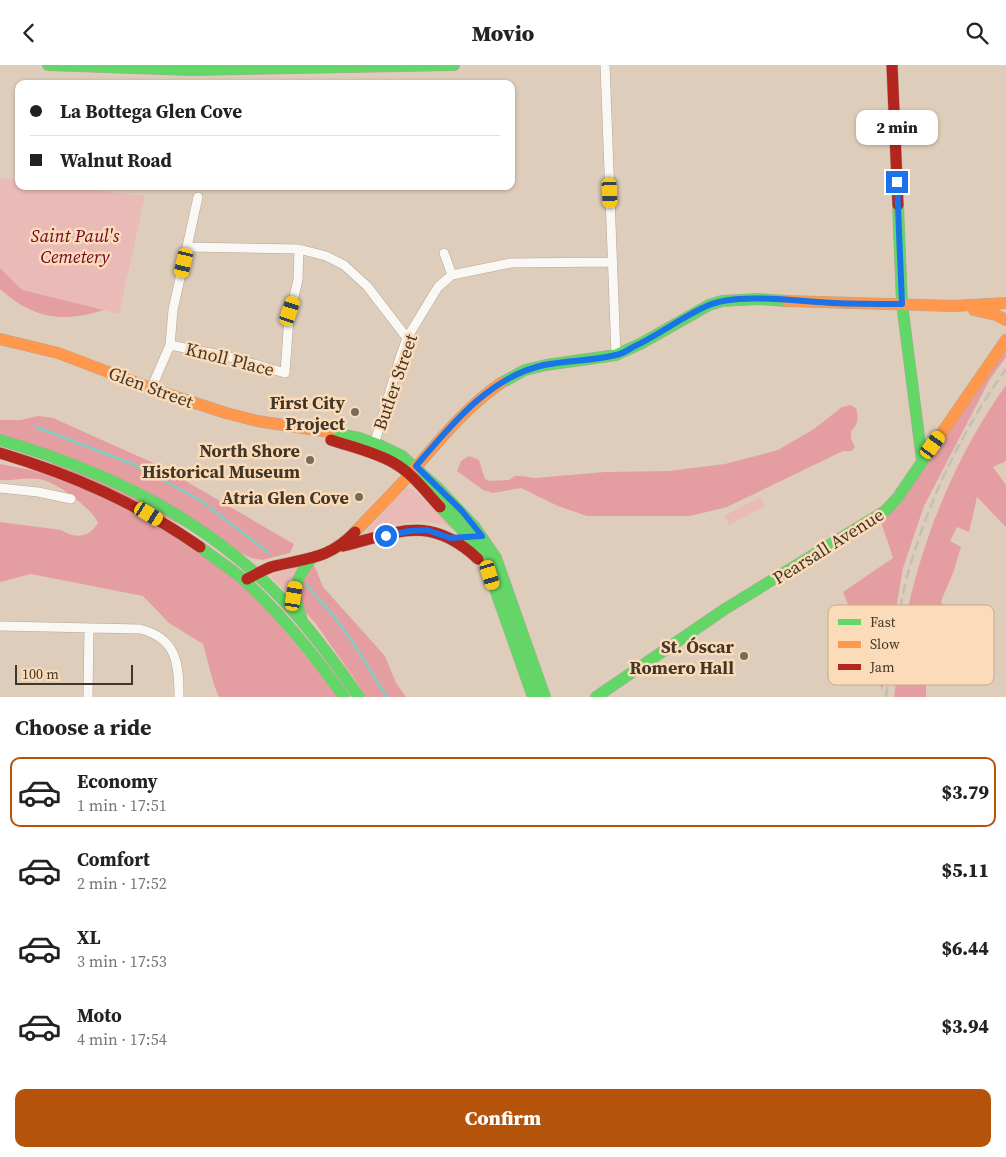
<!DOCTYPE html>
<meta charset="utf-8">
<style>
:root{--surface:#fff;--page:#f2f2f2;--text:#222;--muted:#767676;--line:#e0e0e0;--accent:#b45309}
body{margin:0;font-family:"Source Serif 4",serif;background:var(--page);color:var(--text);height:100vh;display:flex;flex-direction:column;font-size:19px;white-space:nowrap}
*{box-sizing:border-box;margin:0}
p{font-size:16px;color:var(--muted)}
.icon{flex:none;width:28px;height:28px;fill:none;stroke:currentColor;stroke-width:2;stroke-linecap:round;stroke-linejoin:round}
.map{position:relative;height:632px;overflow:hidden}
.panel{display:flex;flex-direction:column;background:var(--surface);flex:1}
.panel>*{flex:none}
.top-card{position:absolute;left:15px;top:15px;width:500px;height:110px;border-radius:10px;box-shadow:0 1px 4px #0004;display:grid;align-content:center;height:110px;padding:0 15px;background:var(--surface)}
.scale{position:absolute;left:15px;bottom:12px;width:118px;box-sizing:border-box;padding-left:5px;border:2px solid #423628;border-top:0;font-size:14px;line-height:18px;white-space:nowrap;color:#423628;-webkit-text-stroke:4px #fbdbb8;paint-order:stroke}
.end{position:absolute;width:22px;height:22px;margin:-11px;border:6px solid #1a73e8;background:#fff;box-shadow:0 0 0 2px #fff}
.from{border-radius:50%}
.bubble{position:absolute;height:35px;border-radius:10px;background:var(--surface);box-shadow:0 1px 4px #0004;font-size:16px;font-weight:800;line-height:35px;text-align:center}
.car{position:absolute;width:15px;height:30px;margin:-15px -8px;border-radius:6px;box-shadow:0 0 4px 1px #0007;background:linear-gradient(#f5c518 24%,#345 0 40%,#f5c518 0 76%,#345 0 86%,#f5c518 0)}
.top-card b{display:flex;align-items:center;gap:18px;height:48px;font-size:19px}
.top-card b+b{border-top:1px solid var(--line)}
.top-card i{width:12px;height:12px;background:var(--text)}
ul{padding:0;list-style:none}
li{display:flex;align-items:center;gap:15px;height:70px;margin:0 10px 8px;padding:0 5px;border:2px solid transparent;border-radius:10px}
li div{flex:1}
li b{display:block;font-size:19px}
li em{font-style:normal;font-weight:800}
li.active{border-color:var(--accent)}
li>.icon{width:45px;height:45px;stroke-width:1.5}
h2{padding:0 15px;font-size:22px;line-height:60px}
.cta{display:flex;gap:10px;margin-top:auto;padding:10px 15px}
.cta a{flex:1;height:58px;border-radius:10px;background:var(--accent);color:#fff;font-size:20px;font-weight:800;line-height:58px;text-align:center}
header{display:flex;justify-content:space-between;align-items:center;height:65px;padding:0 15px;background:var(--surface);font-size:22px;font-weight:800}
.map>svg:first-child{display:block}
.green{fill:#eabab7}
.forest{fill:#e49ea1}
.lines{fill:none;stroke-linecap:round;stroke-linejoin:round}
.stream{stroke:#7dd0c4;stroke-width:2.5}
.street-casing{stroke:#b4a698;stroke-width:10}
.fast-casing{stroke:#b4a698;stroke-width:12}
.slow-casing{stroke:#b4a698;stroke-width:12}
.jam-casing{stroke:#b4a698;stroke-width:12}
.street{stroke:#faf8f5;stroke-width:9}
.fast{stroke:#63d668;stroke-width:11}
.slow{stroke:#ff974d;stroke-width:11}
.jam{stroke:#b3261e;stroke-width:11}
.rail{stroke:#c2beb9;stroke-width:2.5;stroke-dasharray:10 5;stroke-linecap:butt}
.route{stroke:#1a73e8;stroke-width:6}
.poi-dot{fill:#796b5b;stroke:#fbdbb8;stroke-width:2}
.labels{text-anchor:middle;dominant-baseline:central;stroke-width:5;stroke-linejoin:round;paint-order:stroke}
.park-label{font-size:18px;font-style:italic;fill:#6e042a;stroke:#fbdbb8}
.street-label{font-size:18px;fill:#423628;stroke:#fbdbb8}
.poi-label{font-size:18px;font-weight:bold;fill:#423628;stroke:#fbdbb8;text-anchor:end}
.key{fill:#fbdbb8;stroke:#c4aa8d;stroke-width:1}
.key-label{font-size:14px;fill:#423628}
</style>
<header><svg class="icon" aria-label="back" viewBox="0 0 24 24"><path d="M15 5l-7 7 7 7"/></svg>Movio<svg class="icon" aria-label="search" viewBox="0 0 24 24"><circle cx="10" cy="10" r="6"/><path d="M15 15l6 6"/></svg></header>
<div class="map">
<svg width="1006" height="632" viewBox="0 0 1006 632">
<rect width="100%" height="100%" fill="#decdba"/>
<path class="green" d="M0 113 19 115V121H93L94 125 145 131 119 249 22 225 0 204Z
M406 422 411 423 454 463 453 464C426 449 395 461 368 468L367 465Z
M760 432 765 441 729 460 724 451Z
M298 501 287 527 270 511 269 510Z"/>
<path class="forest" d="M0 203 22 225 104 245C62 258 34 254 0 224Z
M1006 275V292L990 314 924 441 903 503 882 625 843 527 893 493 879 451Z
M1006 320V396L993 402 1006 420V462L977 432 969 467 957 462 950 476 961 482 953 508 941 536 952 558 984 568 993 574 989 596 926 614V632H894C898 607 900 581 905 557 922 473 956 390 1006 320Z
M850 340 856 343C859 353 858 359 851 366V374L855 382 852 386H843L727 442 690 451H587L558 441 521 423 493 428 483 425 457 406 461 396 469 391 479 395 485 414 490 416 509 415 515 411H521L535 413 605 407 669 406 725 399 778 385 814 364 842 342Z
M38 351 53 353 160 401 285 474 294 479 290 488 262 495 251 493 0 374V355H21Z
M0 399 31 405 82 421 187 475 263 539 339 632H219L214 620 203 579 169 558 143 531 31 509 0 517V457L61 465C76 474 88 473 98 458 92 443 55 416 39 414 26 412 13 416 0 415Z
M313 501 315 502 323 522 385 591 396 618 406 632H365L358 619 316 559 302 543 299 518Z"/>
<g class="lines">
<path class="stream" d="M36 362 133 399 200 435 269 488
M306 520 332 549 354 579 387 632"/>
<defs>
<path id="street" d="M605 0 616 290
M187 182 299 184 326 191 344 200 367 221 407 273
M444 188 452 210
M170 280 230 292 285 308 289 252 298 215 299 184
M151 324 170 280 173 245 198 132
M373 383 400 293 407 273 438 222 452 210 511 198 613 197
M0 423 38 427 71 434
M0 561 140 564C177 573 179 599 179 632
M88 632 89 563"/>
<path id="fast" d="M48 0 191 5 454 0
M898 140 902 239 922 395
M501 318 525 305 546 300 616 290 642 278 709 240 722 236 758 234 787 236
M329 367 359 373 379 380 402 391 439 424 474 461 496 493 545 632
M0 375C109 407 205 453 284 536 312 566 336 599 359 632
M440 442 470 473 481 489 490 510 533 632
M200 482C215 494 232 504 246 517 283 551 315 591 344 632
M301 552C291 526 295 514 312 493
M596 632 725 544 885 446 898 432 939 372"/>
<path id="slow" d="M787 236 954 241 1006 238
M974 245 996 250 1006 255
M0 274 58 288 161 327 226 348 257 356 329 367
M939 372 1006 275
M355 467C374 447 393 428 411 408 439 376 466 342 501 318"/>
<path id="jam" d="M892 0 898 140
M331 375C352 382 375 387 394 398 412 408 426 427 440 442
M0 388C73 410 137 438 200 482
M343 481C399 467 430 449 478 494
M247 514C255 510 263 505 271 502 306 493 328 495 355 467"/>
</defs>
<use href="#street" class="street-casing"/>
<use href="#fast" class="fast-casing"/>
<use href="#slow" class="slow-casing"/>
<use href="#jam" class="jam-casing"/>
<use href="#street" class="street"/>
<use href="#fast" class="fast"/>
<use href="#slow" class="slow"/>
<use href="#jam" class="jam"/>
<path class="rail" d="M886 632C891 592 897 552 907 512 927 438 961 367 1006 304"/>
</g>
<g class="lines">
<path class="route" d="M386 471 409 466 427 465 450 473 482 471 462 446 416 401C451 360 489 312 544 300 568 295 593 296 616 290 622 289 628 285 633 282 659 270 683 251 709 240 740 227 800 237 834 238 857 239 879 239 902 239L897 117"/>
</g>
<g class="poi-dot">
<circle cx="355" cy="347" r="5"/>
<circle cx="310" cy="395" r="5"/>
<circle cx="359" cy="432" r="5"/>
<circle cx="744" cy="591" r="5"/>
</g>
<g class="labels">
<g class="park-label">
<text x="75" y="170">Saint Paul's<tspan x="75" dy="21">Cemetery</tspan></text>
</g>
<g class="street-label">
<text transform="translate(230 294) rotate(14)">Knoll Place</text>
<text transform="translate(395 317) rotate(-71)">Butler Street</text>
<text transform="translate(151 322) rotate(20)">Glen Street</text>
<text transform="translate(828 481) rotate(-32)">Pearsall Avenue</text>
</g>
<g class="poi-label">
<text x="345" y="337">First City<tspan x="345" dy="21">Project</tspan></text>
<text x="300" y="385">North Shore<tspan x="300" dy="21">Historical Museum</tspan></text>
<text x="349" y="432">Atria Glen Cove</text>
<text x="734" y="581">St. Óscar<tspan x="734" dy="21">Romero Hall</tspan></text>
</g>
</g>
<rect x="828" y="540" width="166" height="80" rx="8" class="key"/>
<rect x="838" y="554" width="23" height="6" fill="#63d668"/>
<rect x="838" y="576" width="23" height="7" fill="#ff974d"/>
<rect x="838" y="599" width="23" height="6" fill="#b3261e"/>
<g class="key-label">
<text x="870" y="562">Fast</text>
<text x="870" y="584">Slow</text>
<text x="870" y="607">Jam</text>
</g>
</svg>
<div class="scale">100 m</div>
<i class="end from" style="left:386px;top:471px"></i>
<i class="end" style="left:897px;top:117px"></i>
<div class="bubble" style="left:856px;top:45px;width:82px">2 min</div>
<i class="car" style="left:610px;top:128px;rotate:177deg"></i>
<i class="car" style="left:184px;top:198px;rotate:193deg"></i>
<i class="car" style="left:290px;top:246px;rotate:18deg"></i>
<i class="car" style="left:933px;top:380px;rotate:36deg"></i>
<i class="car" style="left:149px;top:449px;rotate:121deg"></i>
<i class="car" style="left:490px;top:510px;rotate:163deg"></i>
<i class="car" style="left:294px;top:531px;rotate:9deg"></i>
<div class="top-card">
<b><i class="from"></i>La Bottega Glen Cove</b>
<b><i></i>Walnut Road</b>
</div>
</div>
<section class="panel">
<h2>Choose a ride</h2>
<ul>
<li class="active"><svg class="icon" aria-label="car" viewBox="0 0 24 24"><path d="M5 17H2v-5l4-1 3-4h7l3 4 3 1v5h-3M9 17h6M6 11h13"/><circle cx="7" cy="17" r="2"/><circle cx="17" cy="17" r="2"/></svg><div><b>Economy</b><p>1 min · 17:51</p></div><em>$3.79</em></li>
<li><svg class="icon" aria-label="car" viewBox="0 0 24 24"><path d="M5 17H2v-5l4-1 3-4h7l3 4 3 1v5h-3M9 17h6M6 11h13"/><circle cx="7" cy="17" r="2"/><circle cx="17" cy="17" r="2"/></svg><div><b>Comfort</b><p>2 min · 17:52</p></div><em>$5.11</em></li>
<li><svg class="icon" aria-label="car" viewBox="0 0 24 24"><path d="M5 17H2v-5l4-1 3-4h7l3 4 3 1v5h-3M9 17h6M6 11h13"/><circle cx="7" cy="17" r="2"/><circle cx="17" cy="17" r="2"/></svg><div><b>XL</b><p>3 min · 17:53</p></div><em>$6.44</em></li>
<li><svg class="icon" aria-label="car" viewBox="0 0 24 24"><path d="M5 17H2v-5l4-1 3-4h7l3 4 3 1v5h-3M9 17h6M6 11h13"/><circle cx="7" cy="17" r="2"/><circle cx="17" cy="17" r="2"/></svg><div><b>Moto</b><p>4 min · 17:54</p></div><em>$3.94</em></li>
</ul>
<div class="cta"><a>Confirm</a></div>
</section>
